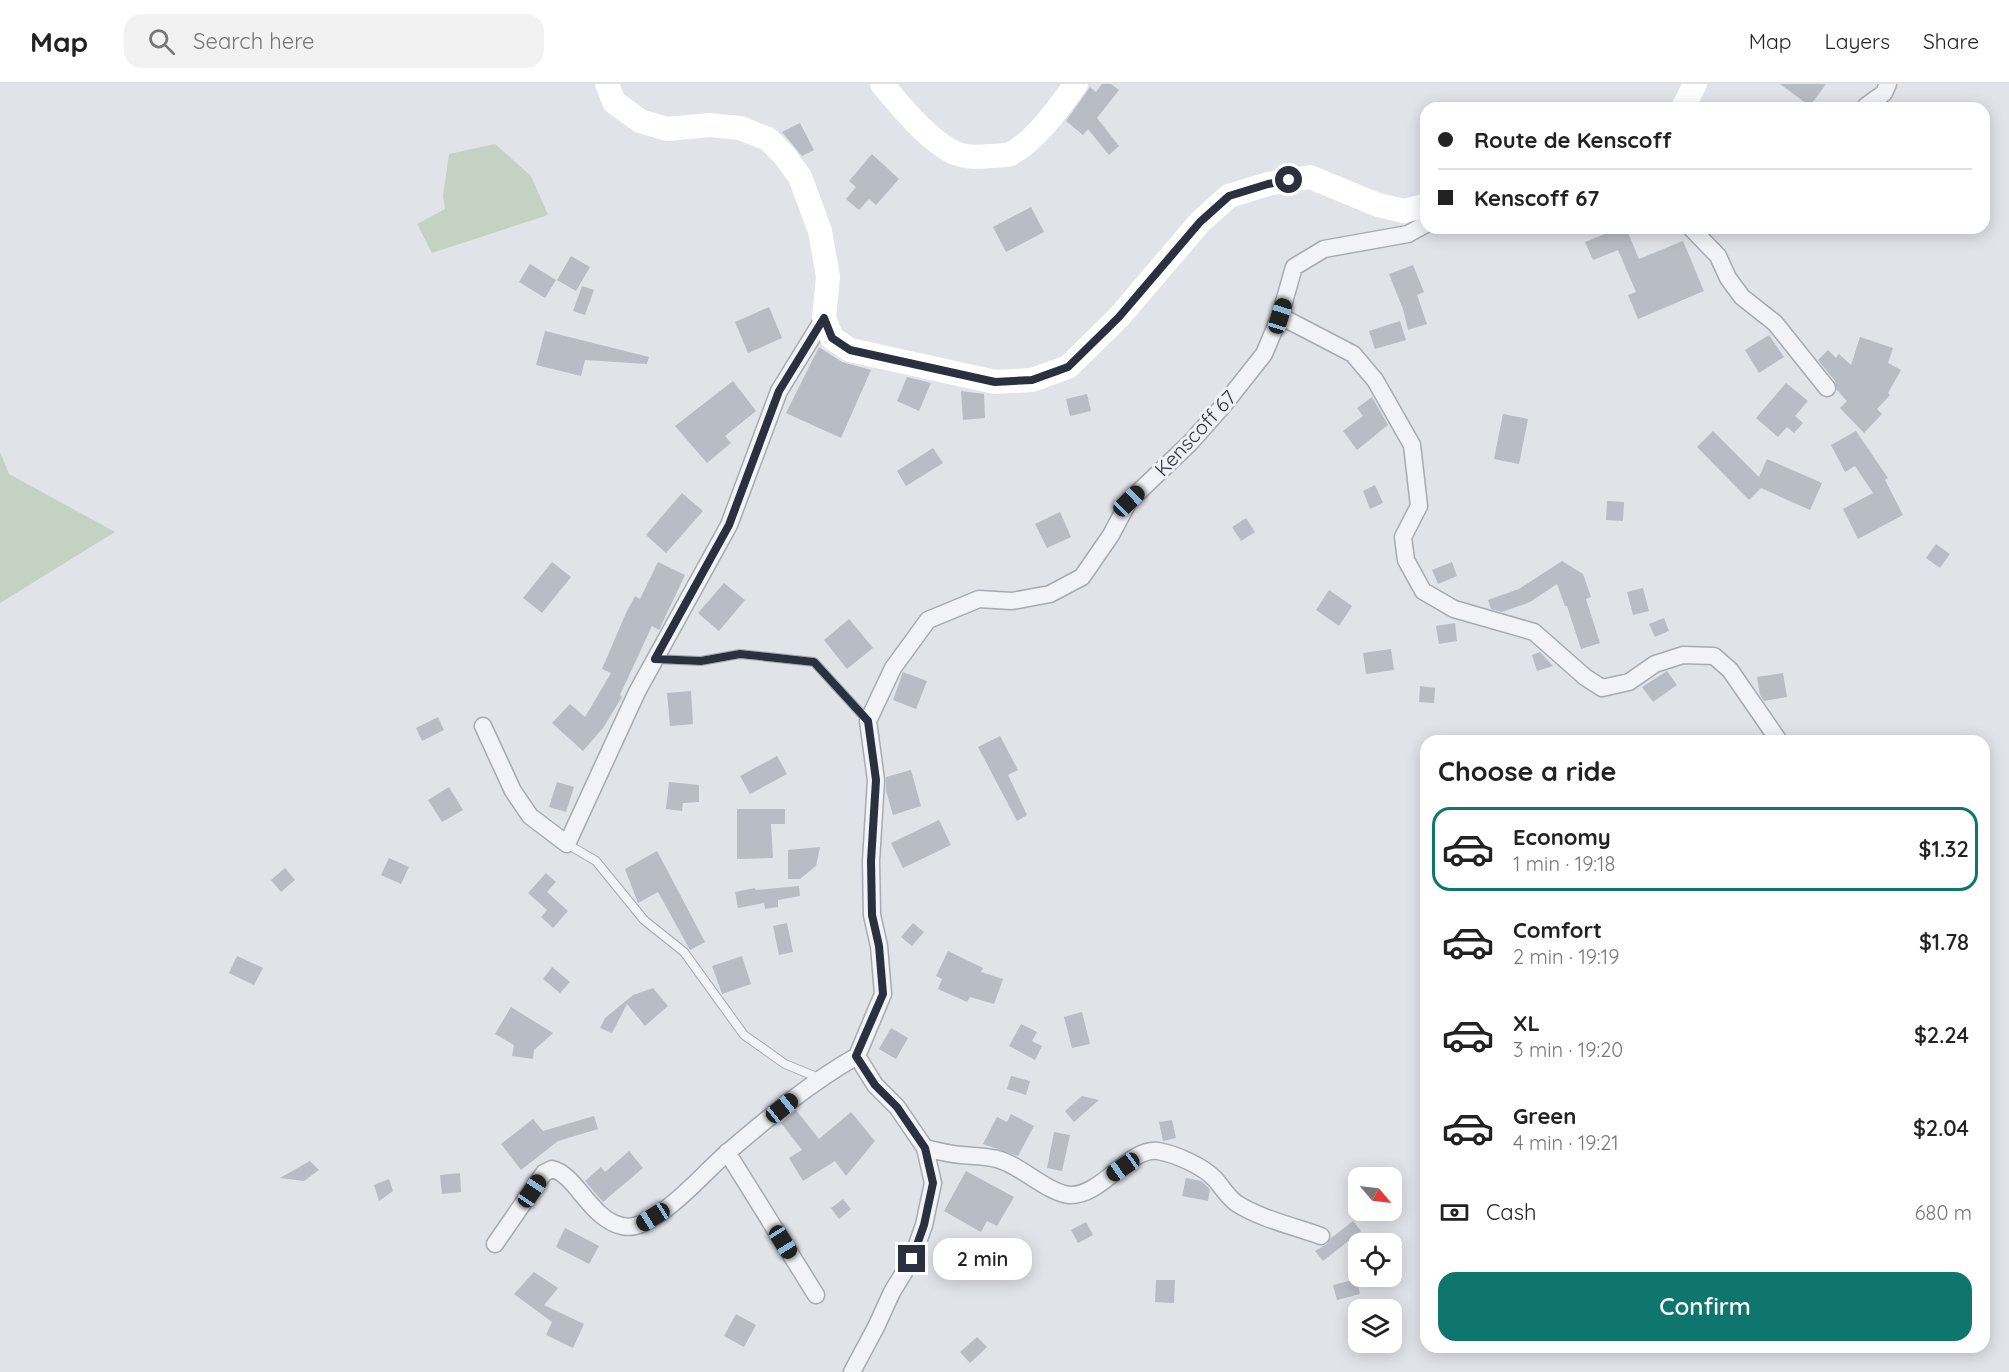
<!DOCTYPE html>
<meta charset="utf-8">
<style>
:root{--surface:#fff;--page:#f2f2f2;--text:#222;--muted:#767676;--line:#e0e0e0;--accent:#0f766e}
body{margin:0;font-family:Quicksand,sans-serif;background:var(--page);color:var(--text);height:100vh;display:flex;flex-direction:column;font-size:22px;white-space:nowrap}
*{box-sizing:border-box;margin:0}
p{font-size:20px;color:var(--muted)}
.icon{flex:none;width:33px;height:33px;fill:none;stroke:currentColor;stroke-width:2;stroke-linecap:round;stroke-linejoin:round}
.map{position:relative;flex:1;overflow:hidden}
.sheet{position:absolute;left:1420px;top:651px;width:570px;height:618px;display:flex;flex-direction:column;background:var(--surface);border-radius:18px;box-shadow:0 3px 15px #0003}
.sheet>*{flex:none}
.banner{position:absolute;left:1420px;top:18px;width:570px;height:132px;border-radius:18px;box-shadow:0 3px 15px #0003;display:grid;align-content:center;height:132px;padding:0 18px;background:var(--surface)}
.needle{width:39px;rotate:118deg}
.fabs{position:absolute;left:1348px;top:1083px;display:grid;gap:12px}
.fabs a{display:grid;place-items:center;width:54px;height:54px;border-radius:12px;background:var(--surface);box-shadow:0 3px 15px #0003;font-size:30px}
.end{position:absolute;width:27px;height:27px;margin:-14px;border:8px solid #2a303e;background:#fff;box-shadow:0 0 0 3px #fff}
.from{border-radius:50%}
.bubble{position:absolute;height:42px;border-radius:18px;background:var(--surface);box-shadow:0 3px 15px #0003;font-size:20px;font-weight:600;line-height:42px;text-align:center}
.car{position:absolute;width:18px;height:36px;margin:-18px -9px;border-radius:8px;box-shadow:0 0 4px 2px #0007;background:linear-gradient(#222 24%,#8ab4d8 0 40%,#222 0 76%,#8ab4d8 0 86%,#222 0)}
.banner b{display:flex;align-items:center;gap:21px;height:57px;font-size:22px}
.banner b+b{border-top:2px solid var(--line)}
.banner i{width:15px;height:15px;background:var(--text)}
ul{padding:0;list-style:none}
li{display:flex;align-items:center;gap:18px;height:84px;margin:0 12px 9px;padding:0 6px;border:3px solid transparent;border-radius:18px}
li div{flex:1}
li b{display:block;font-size:22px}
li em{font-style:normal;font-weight:600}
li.current{border-color:var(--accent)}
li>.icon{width:54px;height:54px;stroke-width:1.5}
h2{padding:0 18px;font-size:27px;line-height:72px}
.pay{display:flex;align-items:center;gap:15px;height:66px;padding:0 18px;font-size:22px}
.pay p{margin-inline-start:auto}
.action{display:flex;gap:12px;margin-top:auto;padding:12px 18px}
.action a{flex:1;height:69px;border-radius:18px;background:var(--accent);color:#fff;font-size:24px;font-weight:600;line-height:69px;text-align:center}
header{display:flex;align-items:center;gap:36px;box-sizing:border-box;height:84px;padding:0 30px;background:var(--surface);border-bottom:2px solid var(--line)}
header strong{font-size:28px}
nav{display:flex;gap:33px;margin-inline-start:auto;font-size:21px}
.search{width:420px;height:54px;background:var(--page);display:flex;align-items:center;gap:15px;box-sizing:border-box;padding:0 21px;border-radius:18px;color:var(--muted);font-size:22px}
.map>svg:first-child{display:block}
.green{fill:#c5d1c2}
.building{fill:#b8bcc4}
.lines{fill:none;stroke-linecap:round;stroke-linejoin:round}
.service-casing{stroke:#a6aab2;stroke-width:10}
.minor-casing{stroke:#a6aab2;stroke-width:19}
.service{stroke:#f2f3f6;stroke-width:8}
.minor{stroke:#f2f3f6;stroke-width:16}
.secondary{stroke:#fff;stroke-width:24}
.route{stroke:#2a303e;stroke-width:8}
.labels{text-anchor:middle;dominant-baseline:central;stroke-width:6;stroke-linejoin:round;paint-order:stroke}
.street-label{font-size:20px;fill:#2a303e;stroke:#eff1f5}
</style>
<header>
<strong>Map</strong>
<div class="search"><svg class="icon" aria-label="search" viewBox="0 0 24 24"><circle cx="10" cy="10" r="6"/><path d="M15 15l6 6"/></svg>Search here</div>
<nav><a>Map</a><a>Layers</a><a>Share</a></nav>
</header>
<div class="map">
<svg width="2009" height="1288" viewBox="0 0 2009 1288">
<rect width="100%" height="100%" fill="#e0e3e8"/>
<path class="green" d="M495 60 531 92 548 131 432 169 417 140 445 125 443 112 449 70Z
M0 368 9 390 115 448 0 519Z"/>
<path class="building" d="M1102 0H1111L1119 6 1097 34 1119 62 1109 71 1088 45 1083 51 1066 37 1090 3 1096 8Z
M1780 0H1826L1810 22Z
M800 39 814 66 802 72 782 48Z
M872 70 899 95 876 121 869 115 859 126 846 115 856 103 849 97Z
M1031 123 1044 148 1006 168 993 143Z
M1619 144H1626L1639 175 1683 157 1704 207 1638 235 1628 211 1636 208 1618 166 1593 176 1585 158Z
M571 172 590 183 576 207 557 196Z
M530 180 556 196 545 214 519 198Z
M1413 181 1424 208 1417 211 1427 240 1408 246 1403 225 1389 190Z
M582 202 594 206 585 231 573 227Z
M769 223 782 254 748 269 735 238Z
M1400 237 1406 256 1375 265 1369 247Z
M545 247 649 273 647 280 585 276 581 292 536 281Z
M1769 251 1784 273 1759 289 1745 266Z
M1860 253 1893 264 1888 279 1901 286 1888 309 1890 311 1877 325 1882 330 1864 349 1840 324 1847 317 1837 306 1835 297 1818 276 1828 266 1836 274 1839 270 1851 281Z
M819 263 842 278 871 286 841 354 786 329Z
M907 293 931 299 919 327 897 317Z
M733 297 756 327 725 352 731 359 707 379 675 342Z
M1786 299 1808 317 1795 332 1803 339 1794 349 1787 343 1778 353 1756 334Z
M961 307 984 310 985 334 963 336Z
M1087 310 1091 327 1070 332 1066 315Z
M1372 313 1388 341 1357 366 1343 347 1363 332 1357 324Z
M1503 330 1528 335 1519 380 1494 375Z
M1713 347 1759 393 1767 375 1822 399 1810 426 1761 404 1749 416 1697 363Z
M1856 347 1888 394 1885 396 1903 431 1858 455 1843 425 1873 409 1855 382 1845 388 1831 361Z
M933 364 943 379 906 402 897 387Z
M1375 401 1383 419 1370 425 1363 407Z
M682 409 703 427 666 469 646 451Z
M1607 417 1624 418 1623 437 1606 436Z
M1060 428 1071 453 1047 464 1035 440Z
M1246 434 1255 448 1241 457 1232 443Z
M1936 460 1950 470 1940 484 1926 474Z
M1562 477 1583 490 1591 513 1586 515 1600 559 1581 565 1567 522H1565L1557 500 1530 518 1502 528 1491 525 1488 516 1519 505Z
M552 478 571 493 542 529 523 514Z
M658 478 685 491 659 546 652 542 620 611 622 613 603 644 583 667 552 639 570 620 585 633 611 589 602 585 626 529 635 512 640 515Z
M1452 478 1457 492 1438 500 1432 486Z
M724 499 745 516 719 547 698 529Z
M1643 504 1649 527 1633 531 1627 508Z
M1329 506 1352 522 1339 542 1316 526Z
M1664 534 1669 547 1655 553 1649 540Z
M849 535 873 564 847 585 824 556Z
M1455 539 1457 557 1439 560 1436 542Z
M1391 565 1394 586 1366 590 1363 569Z
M1540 568 1553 582 1537 587 1532 571Z
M1667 587 1677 601 1653 618 1642 603Z
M903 588 927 597 916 625 893 616Z
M1783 589 1787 613 1764 617 1760 611 1757 593Z
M1420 602 1435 604 1434 619 1419 618Z
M691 607 693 640 670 642 667 609Z
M438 633 444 646 422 657 416 644Z
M1000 652 1018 686 1008 691 1027 731 1017 737 978 663Z
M777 672 787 690 750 710 740 692Z
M911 686 921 722 893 731 886 707V693Z
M557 698 574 703 566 728 549 723Z
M669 698 699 701V718L683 719 682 727 666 725Z
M449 703 463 726 442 738 428 716Z
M737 725H785V740H771L773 774 737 775Z
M939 736 951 761 903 784 891 759Z
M820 763 816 782 800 795H788V766Z
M657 767 705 858 690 866 658 808 638 819 625 785Z
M389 774 409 783 401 800 381 791Z
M285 784 295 796 281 808 271 796Z
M546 789 556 798 547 808 568 827 553 844 541 833 547 826 528 809Z
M799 802 800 812 778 816V823L765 825 764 819 738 824 735 808 755 804 756 806Z
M787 839 793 868 779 871 773 842Z
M913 839 924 848 912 862 901 853Z
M948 867 983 884 981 888 1003 895 994 920 970 913 967 918 938 905 942 895 936 892Z
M237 872 263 884 254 901 229 889Z
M742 872 751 900 722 910 712 882Z
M552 883 570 898 560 909 543 895Z
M653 904 668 922 645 942 627 920 612 949 600 944 605 934 633 911Z
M511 923 553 949 534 966 533 975 512 972 514 961 495 950Z
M1082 928 1090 960 1072 964 1064 933Z
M1021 940 1037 948 1032 957 1042 962 1035 976 1009 962Z
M891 944 908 954 896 975 879 965Z
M1011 992 1030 997 1026 1011 1007 1005Z
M1082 1012 1099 1016 1074 1038 1065 1027Z
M796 1026 819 1055 851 1028 875 1057 846 1092 835 1077 803 1097 789 1074 802 1066 781 1039Z
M1011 1030 1034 1042 1018 1072 983 1060 997 1033 1007 1038Z
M594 1032 598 1045 558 1057 521 1086 501 1060 533 1035 543 1047Z
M1172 1036 1176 1054 1163 1057 1159 1038Z
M1054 1048 1070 1051 1062 1087 1047 1084Z
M629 1067 643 1084 603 1118 585 1097 601 1083 605 1088Z
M310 1077 319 1086 304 1097 280 1094Z
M966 1087 1014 1113 997 1142 987 1137 981 1148 944 1127Z
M460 1089 461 1108 442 1110 440 1091Z
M1186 1094 1201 1097 1207 1102 1210 1106 1208 1117 1182 1112Z
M389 1095 393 1107 379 1117 374 1101Z
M843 1115 851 1125 839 1135 831 1124Z
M1353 1137 1361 1147 1323 1177 1315 1167 1327 1160 1331 1154Z
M1086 1138 1093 1151 1078 1159 1071 1146Z
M565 1144 599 1162 589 1180 556 1163Z
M534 1188 558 1204 544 1221 584 1240 573 1264 546 1251 552 1238 514 1210Z
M1357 1195 1360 1210 1337 1216 1333 1201Z
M1156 1196H1175L1174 1219 1155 1218Z
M736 1230 756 1241 744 1263 724 1252Z
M977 1253 987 1263 970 1279 960 1268Z"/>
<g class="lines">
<defs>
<path id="service" d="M655 575 701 577 740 570 814 578 868 637
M567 760 596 777 644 836 684 868 744 951 785 980 819 994"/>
<path id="minor" d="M1866 22 1884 9 1888 0
M1691 144 1718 172 1728 194 1742 213 1775 239 1827 304
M1280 232 1353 270 1375 296 1412 361 1419 422 1403 453 1406 476 1423 507 1454 525 1534 548 1585 593 1602 604 1629 598 1655 580 1683 571 1714 572 1730 586 1779 657
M483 642 513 707 530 732 567 760 637 608 729 441 779 307 824 234
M925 1064C937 1067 949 1070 961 1071 972 1072 986 1072 997 1075 1021 1081 1047 1109 1070 1111 1102 1112 1129 1063 1158 1067 1175 1070 1203 1082 1215 1095 1222 1103 1227 1112 1236 1119 1261 1135 1293 1142 1321 1152
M727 1068 816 1211
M495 1160 544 1089 552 1085C576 1090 590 1135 622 1142 636 1146 652 1135 663 1127 687 1110 706 1087 728 1068 769 1033 810 999 857 972
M852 1288 876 1243 892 1208 912 1175 924 1141 933 1099 925 1064 897 1023 875 1001 857 972 883 910 879 862 872 831 871 777 876 696 868 637 893 584 928 536 979 515 1012 517 1050 510 1082 493 1111 451 1129 417 1190 359 1222 323 1264 270 1280 232 1294 183 1324 165 1408 150 1426 140"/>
</defs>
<use href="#service" class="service-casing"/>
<use href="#minor" class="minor-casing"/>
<use href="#service" class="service"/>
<use href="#minor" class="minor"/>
<path class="secondary" d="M607 0 614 18 640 37 667 45 709 41 740 44 768 55 784 71 800 93 820 147 828 193 824 234 832 254 850 266 995 298 1032 296 1068 283 1119 233 1200 138 1229 112 1268 100 1310 93 1378 121 1404 127 1426 121
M882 0C900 22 929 57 955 69 967 74 980 73 992 72 997 71 1005 72 1010 70 1035 58 1060 22 1076 0
M1683 24 1695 0"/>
</g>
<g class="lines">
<path class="route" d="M912 1175 924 1141 933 1099 925 1064 897 1023 875 1001 856 972 883 910 879 862 872 831 871 777 876 696 868 637 814 578 740 570 701 577 655 575 729 441 779 307 824 234 832 254 850 266 995 298 1032 296 1068 283 1119 233 1200 138 1229 112 1268 100 1289 96"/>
</g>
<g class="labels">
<g class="street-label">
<text transform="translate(1195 349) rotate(-47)">Kenscoff 67</text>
</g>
</g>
</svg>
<div class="fabs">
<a><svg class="needle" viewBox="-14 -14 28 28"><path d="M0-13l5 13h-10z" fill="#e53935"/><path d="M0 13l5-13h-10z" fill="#767676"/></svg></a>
<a><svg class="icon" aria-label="locate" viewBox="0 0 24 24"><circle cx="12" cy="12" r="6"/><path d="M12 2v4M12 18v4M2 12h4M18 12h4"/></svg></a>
<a><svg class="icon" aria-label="layers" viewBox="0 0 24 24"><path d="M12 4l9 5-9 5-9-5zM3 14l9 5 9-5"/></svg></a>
</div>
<i class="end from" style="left:1289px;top:96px"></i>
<i class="end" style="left:912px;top:1175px"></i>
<div class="bubble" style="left:933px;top:1154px;width:99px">2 min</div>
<i class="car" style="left:1280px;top:232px;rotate:17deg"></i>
<i class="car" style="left:1129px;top:417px;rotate:46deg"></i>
<i class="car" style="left:782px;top:1024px;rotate:51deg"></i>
<i class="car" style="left:1123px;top:1083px;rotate:235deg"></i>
<i class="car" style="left:532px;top:1107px;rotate:34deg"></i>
<i class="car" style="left:653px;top:1133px;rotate:238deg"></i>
<i class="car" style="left:783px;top:1158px;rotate:148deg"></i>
<div class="banner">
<b><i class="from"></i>Route de Kenscoff</b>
<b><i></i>Kenscoff 67</b>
</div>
<section class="sheet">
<h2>Choose a ride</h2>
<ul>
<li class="current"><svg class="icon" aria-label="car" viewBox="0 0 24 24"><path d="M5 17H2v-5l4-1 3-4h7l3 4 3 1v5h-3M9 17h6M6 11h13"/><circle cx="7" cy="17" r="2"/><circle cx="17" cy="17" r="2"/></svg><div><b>Economy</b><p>1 min · 19:18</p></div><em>$1.32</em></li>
<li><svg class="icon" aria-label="car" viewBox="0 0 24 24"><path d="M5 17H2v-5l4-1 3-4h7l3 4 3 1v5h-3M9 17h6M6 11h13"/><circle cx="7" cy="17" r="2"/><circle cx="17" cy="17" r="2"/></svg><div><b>Comfort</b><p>2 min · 19:19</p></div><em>$1.78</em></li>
<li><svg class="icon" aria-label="car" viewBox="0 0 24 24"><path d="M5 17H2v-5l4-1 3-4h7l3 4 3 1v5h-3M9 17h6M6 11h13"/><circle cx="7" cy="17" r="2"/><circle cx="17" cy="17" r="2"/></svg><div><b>XL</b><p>3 min · 19:20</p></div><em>$2.24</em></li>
<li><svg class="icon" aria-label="car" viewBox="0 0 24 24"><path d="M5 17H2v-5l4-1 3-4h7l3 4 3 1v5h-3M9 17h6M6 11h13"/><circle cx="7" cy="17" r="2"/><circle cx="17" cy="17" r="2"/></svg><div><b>Green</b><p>4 min · 19:21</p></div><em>$2.04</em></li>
</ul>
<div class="pay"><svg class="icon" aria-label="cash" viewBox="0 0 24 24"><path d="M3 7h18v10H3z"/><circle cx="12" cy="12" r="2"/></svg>Cash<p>680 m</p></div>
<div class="action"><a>Confirm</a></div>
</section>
</div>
